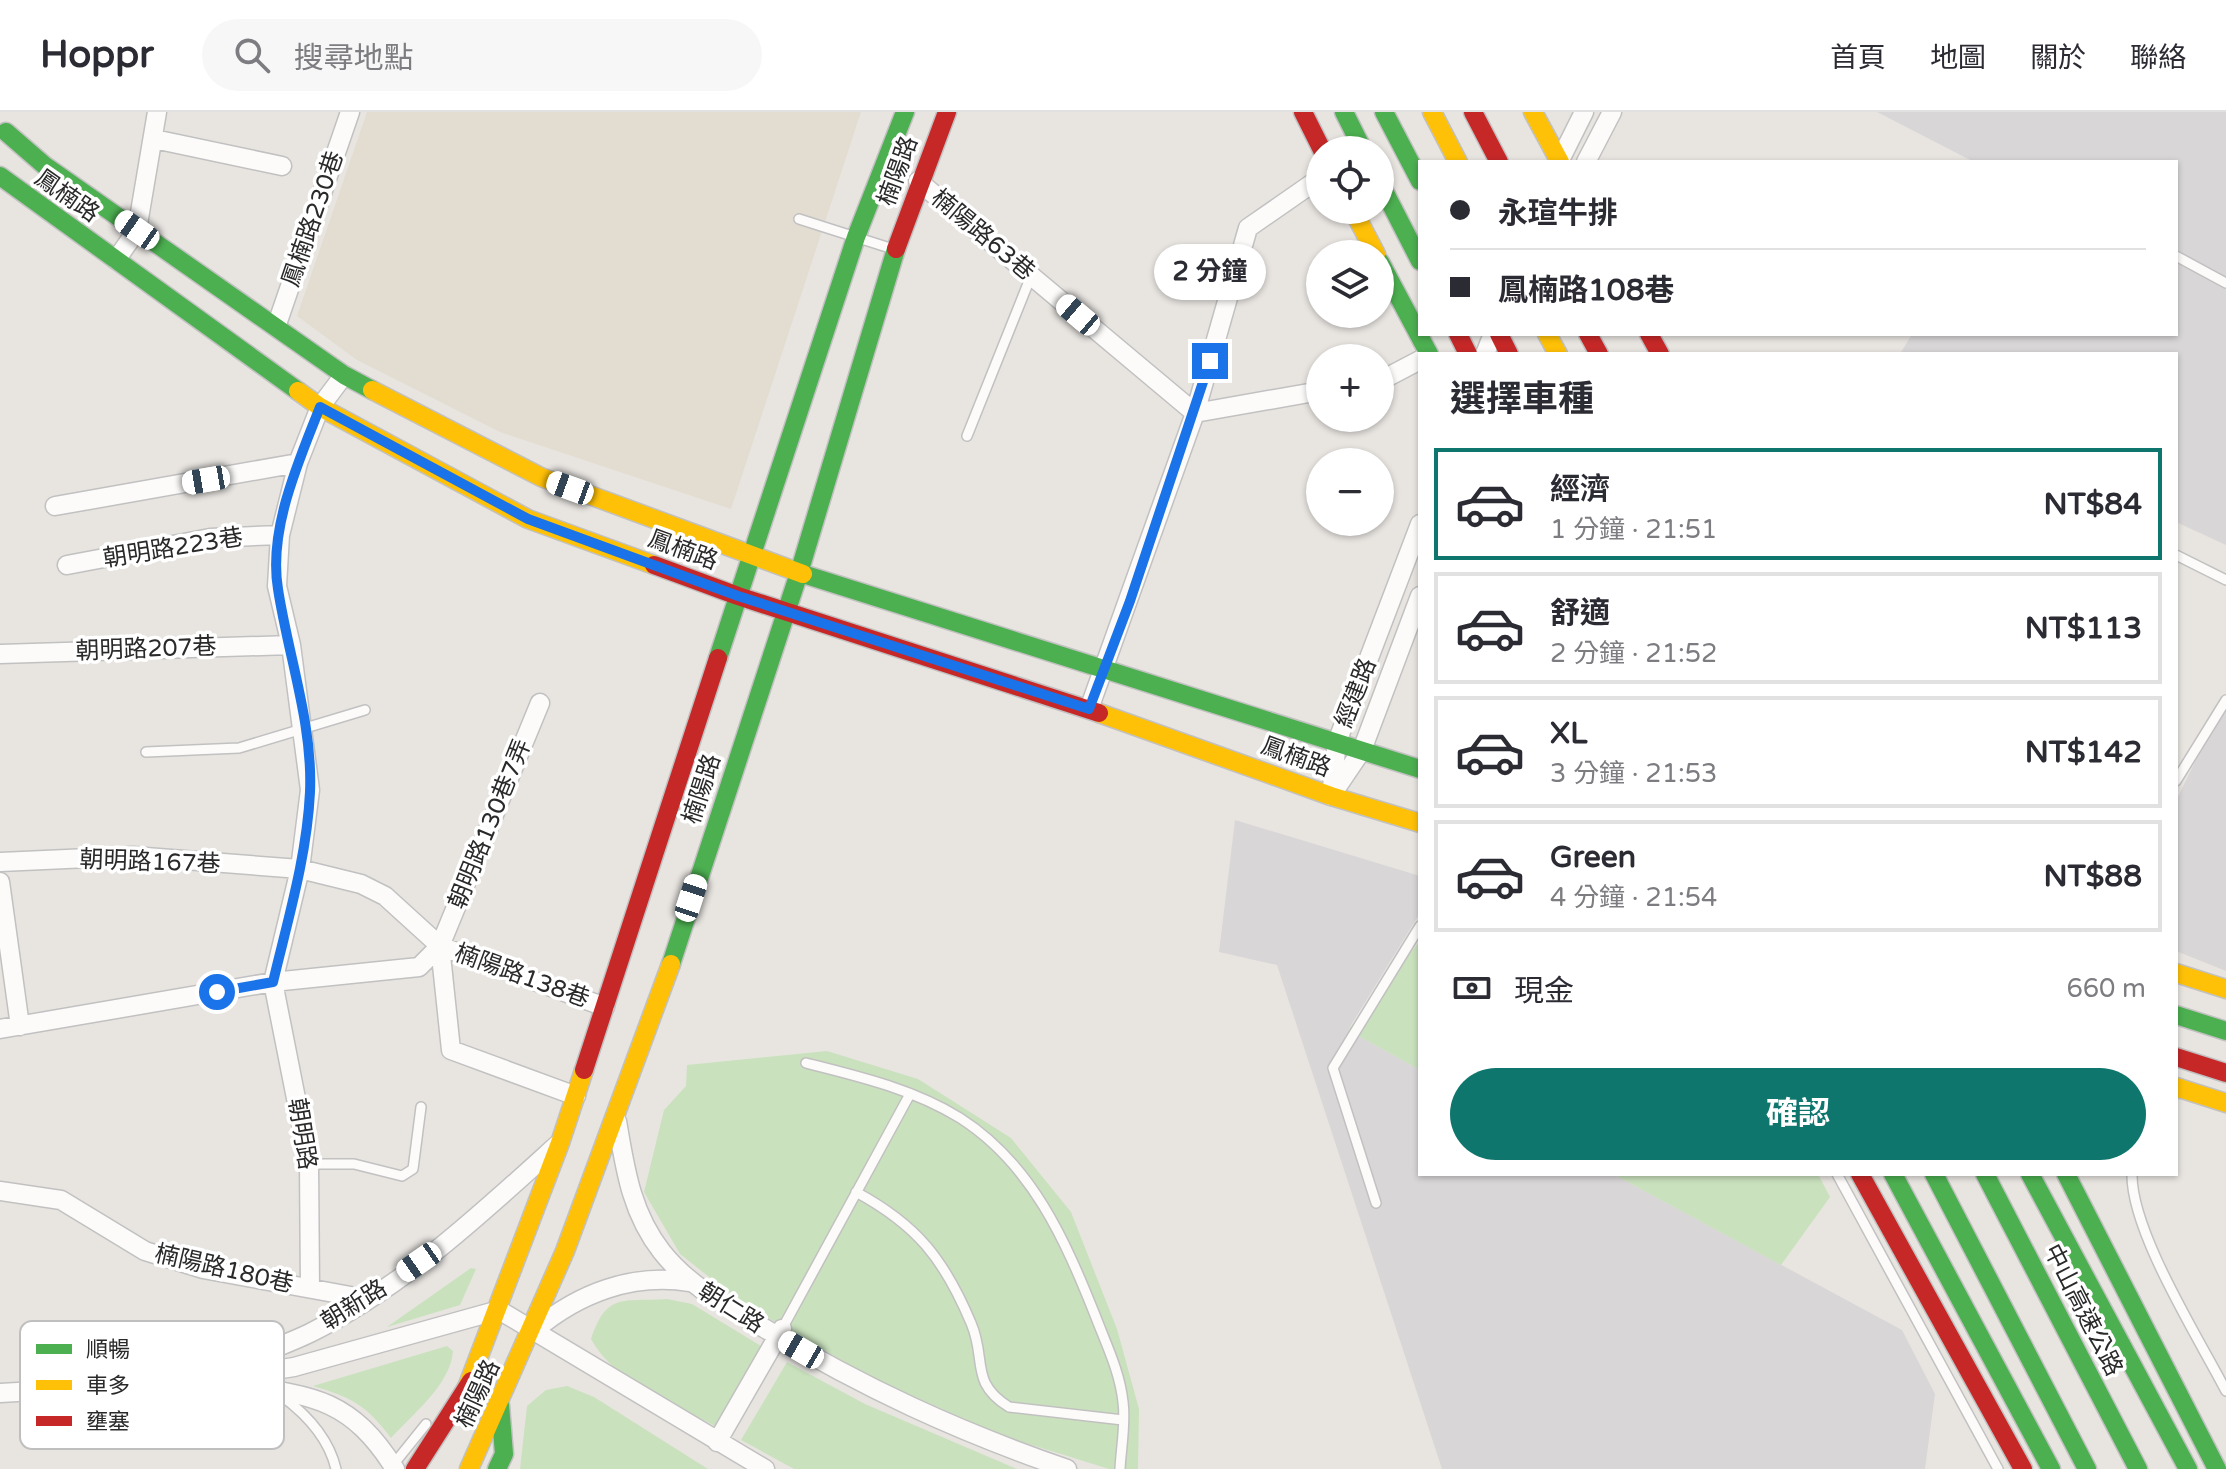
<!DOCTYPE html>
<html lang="zh-TW">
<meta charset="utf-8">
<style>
:root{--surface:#fff;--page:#f7f7f7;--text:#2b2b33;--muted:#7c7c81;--line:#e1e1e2;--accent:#0f766e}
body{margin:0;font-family:"Varela Round","Noto Sans TC",sans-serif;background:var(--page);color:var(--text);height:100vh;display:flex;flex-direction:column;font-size:30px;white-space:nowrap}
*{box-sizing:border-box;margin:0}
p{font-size:26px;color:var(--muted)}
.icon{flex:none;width:44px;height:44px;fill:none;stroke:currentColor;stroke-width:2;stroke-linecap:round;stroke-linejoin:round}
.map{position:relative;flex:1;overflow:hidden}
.sheet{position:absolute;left:1418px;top:240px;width:760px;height:824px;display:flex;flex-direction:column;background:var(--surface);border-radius:0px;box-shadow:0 2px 6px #0004}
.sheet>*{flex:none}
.banner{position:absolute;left:1418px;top:48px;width:760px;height:176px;border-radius:0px;box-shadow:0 2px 6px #0004;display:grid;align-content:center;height:176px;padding:0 32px;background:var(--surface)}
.fabs{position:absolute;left:1306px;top:24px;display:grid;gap:16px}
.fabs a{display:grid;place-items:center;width:88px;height:88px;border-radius:50%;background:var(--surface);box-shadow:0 2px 6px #0004;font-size:40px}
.end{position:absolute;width:36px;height:36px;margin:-18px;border:10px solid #1a73e8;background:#fff;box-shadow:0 0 0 4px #fff}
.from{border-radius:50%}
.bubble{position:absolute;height:56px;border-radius:28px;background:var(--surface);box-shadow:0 2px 6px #0004;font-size:26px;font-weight:700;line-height:56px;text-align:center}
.car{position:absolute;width:24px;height:48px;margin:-24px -12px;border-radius:10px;box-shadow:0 0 6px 2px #0007;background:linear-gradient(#fff 24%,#345 0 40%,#fff 0 76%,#345 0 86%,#fff 0)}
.banner b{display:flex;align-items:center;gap:28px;height:76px;font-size:30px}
.banner b+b{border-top:2px solid var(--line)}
.banner i{width:20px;height:20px;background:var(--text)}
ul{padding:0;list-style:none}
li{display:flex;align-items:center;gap:24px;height:112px;margin:0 16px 12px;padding:0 16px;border:4px solid var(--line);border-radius:0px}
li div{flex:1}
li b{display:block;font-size:30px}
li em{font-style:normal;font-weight:700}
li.selected{border-color:var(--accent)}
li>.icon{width:72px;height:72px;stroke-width:1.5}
h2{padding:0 32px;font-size:36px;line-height:96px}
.pay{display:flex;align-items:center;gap:20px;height:88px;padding:0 32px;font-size:30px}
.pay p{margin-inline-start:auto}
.primary-button{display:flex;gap:16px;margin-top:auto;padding:16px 32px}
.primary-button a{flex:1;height:92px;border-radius:48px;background:var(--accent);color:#fff;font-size:32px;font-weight:700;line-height:92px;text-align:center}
header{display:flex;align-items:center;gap:48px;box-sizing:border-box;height:112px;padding:0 40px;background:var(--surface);border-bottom:2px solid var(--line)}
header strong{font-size:38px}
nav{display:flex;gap:44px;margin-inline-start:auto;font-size:28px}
.search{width:560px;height:72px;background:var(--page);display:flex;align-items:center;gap:20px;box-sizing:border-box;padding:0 28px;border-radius:44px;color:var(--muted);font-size:30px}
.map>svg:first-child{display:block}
.industrial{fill:#d9d6d8}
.education{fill:#e2ddd0}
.green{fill:#c9e1bd}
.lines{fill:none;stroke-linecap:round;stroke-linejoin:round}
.lane-casing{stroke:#c2c1c1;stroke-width:12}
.street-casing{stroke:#c2c1c1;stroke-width:21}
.fast-casing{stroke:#c2c1c1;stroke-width:21}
.slow-casing{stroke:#c2c1c1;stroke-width:21}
.jam-casing{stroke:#c2c1c1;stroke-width:21}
.lane{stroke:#fcfbfa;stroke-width:9}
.street{stroke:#fcfbfa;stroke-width:18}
.fast{stroke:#4caf50;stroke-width:18}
.slow{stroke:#ffc107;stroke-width:18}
.jam{stroke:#c62828;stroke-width:18}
.route{stroke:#1a73e8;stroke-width:10}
.labels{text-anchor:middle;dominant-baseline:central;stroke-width:7;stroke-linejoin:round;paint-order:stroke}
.street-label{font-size:24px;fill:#2a2a2a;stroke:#fff}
.key{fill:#fff;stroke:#bfbfbf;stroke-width:2}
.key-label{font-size:22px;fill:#2a2a2a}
</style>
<header>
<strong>Hoppr</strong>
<div class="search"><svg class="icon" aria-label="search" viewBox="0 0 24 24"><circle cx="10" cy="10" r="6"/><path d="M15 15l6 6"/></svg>搜尋地點</div>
<nav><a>首頁</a><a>地圖</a><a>關於</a><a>聯絡</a></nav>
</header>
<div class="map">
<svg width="2226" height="1357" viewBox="0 0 2226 1357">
<rect width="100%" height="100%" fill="#e8e5e1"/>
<path class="industrial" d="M1877 0H2226V433L2176 410V242H1900L1912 222H2176V50H1974Z
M2226 586V859L2176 839V689Z
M1235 708 1420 764V801L1348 918 1420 958V1062H1613L1902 1218 1935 1282 1925 1357H1442L1277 853 1219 840Z"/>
<path class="education" d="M367 0H861L731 397 500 320 357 248 297 204Z"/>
<path class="green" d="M1420 829V958L1348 918Z
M827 939 918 967 1011 1026 1071 1100 1117 1217 1139 1297 1138 1357H1109L1006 1325 876 1268 742 1191 680 1142 644 1080 664 998 686 974 687 953Z
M1613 1062H1818L1830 1085 1781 1153Z
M471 1156 476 1157 460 1193 387 1215Z
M667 1187 692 1192 761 1234 715 1314C674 1291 614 1270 591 1227 607 1180 622 1190 667 1187Z
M447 1234 453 1239C451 1272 412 1303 391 1326 366 1293 353 1286 313 1274Z
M787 1250 865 1292 1017 1357H794L741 1328Z
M567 1274 594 1285 708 1357H520L527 1294 546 1278Z"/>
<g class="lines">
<defs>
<path id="lane" d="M799 107 893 137
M2176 144 2226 171
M967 324 1031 164
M2176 443 2226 468
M146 640 239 636 365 598
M2176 669 2226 588
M806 951C858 964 913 977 960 1006 1032 1052 1065 1128 1095 1203 1106 1232 1120 1260 1123 1290 1126 1311 1121 1336 1120 1357
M309 1052H354L402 1064 413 1057 421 995
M1837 1062 1998 1357
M2132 1062C2131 1119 2198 1225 2226 1279
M856 1080C917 1113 944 1147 971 1211 987 1248 969 1270 1009 1295L1123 1308
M1376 1091 1333 956 1420 814
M782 1217 910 982
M283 1285C307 1303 329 1327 336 1357
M393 1353 426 1312"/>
<path id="street" d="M154 27 282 54
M1559 50 1584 0
M1586 50 1612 0
M918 69 1195 301 1320 279
M116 148 137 118 157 0
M276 215 350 0
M1485 242 1493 222
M1380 269 1420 248
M55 394 298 351
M67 453 210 426 280 423
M0 542 291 533
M1089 597 1195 301 1248 116 1320 66
M1333 681 1362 638 1420 484
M1331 684 1337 630 1420 412
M0 750 133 744 300 757 361 772 385 784 440 834 605 895
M0 770 20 914
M440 834 451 938 576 984
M0 917 273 870 419 855 440 834 540 591
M617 1009C625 1056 631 1101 662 1140 689 1174 727 1194 764 1216 864 1276 957 1319 1067 1357
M0 1079 61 1088 145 1139 203 1157 367 1187
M310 1176 309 1052 273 870 300 757 310 678 291 533 277 474 280 423 298 351 320 295 344 263
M535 1218C579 1181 632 1161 690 1170
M216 1264C246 1245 279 1236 310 1221 403 1175 481 1102 557 1033
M226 1272C307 1283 348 1282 395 1357
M0 1281 207 1269 294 1255 499 1198 765 1357
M717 1330 782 1217"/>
<path id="fast" d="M1344 0 1363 38
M1384 0 1420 69
M6 20 44 53 344 263 372 278
M0 64 298 279
M1380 71 1420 149
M1380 150 1429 242
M803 462 1420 657
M718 546 856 125 905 0
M671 852 799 461 896 137
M2176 903 2226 919
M1893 1062 2051 1357
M1934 1062 2087 1357
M1985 1062 2138 1357
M2030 1062 2188 1357
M2066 1062 2217 1357
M497 1357 504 1342 500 1293"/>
<path id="slow" d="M1432 0 1458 50
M1533 0 1560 50
M1353 98 1376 142
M1547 222 1558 242
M372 278 541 365 803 462
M298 279 320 295 528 407 654 453
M1099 601 1331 684 1420 711
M2176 861 2226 877
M2176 975 2226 991
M2176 977 2180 976
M463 1286 560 1031 584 958
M469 1357 565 1139 671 852"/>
<path id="jam" d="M1303 0 1322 38
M1473 0 1499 50
M896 137 947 0
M1458 222 1468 242
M1499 222 1509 242
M1588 222 1599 242
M1649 222 1660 242
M654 453 738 484 1099 601
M2176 945 2226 961
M584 958 718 546
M1860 1062 2023 1357
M415 1357 471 1269"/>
</defs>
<use href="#lane" class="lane-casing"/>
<use href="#street" class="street-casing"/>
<use href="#fast" class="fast-casing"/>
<use href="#slow" class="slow-casing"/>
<use href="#jam" class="jam-casing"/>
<use href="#lane" class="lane"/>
<use href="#street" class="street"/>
<use href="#fast" class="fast"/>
<use href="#slow" class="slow"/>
<use href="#jam" class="jam"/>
</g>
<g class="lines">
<path class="route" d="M217 880 273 870C288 807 307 744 310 680 313 612 288 543 278 477 268 417 299 349 320 295L528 407 738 484 1089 597 1130 489 1210 249"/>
</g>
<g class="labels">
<g class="street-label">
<text transform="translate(898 59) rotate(-70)">楠陽路</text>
<text transform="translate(67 84) rotate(35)">鳳楠路</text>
<text transform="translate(313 107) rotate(-71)">鳳楠路230巷</text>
<text transform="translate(983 123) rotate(40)">楠陽路63巷</text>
<text transform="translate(173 436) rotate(-9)">朝明路223巷</text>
<text transform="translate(683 438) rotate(20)">鳳楠路</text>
<text transform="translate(146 537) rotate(-2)">朝明路207巷</text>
<text transform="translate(1356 581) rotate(-69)">經建路</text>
<text transform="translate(1296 645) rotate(20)">鳳楠路</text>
<text transform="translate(702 677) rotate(-72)">楠陽路</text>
<text transform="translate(490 712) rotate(-68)">朝明路130巷7弄</text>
<text transform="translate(150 750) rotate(2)">朝明路167巷</text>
<text transform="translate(522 864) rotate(20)">楠陽路138巷</text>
<text transform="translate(302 1022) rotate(81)">朝明路</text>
<text transform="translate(224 1157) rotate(13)">楠陽路180巷</text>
<text transform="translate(354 1193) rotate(-32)">朝新路</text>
<text transform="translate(731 1196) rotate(32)">朝仁路</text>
<text transform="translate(2083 1198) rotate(63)">中山高速公路</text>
<text transform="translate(478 1282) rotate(-65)">楠陽路</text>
</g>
</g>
<rect x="20" y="1209" width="264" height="128" rx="12" class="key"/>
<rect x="36" y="1232" width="36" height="10" fill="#4caf50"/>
<rect x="36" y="1268" width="36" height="10" fill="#ffc107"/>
<rect x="36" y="1304" width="36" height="10" fill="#c62828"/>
<g class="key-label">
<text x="86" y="1245">順暢</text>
<text x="86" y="1281">車多</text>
<text x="86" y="1317">壅塞</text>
</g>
</svg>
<div class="fabs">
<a><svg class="icon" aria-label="locate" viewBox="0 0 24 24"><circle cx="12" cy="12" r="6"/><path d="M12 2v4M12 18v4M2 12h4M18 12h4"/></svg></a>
<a><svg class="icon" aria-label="layers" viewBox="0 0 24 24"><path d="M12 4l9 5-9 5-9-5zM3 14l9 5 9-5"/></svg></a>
<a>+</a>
<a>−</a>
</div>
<i class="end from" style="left:217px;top:880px"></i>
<i class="end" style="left:1210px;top:249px"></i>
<div class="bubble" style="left:1154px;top:132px;width:112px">2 分鐘</div>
<i class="car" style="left:137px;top:118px;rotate:305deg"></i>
<i class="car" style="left:1078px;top:203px;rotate:310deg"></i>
<i class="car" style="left:206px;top:368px;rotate:260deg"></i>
<i class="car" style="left:570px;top:376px;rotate:290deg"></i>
<i class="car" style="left:691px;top:786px;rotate:18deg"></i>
<i class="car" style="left:419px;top:1150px;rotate:235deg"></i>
<i class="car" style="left:801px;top:1238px;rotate:300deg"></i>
<div class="banner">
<b><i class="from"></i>永瑄牛排</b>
<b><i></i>鳳楠路108巷</b>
</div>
<section class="sheet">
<h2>選擇車種</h2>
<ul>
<li class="selected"><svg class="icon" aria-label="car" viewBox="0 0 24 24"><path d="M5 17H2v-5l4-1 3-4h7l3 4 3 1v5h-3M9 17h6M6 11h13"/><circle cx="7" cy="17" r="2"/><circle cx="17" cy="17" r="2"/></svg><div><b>經濟</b><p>1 分鐘 · 21:51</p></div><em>NT$84</em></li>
<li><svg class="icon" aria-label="car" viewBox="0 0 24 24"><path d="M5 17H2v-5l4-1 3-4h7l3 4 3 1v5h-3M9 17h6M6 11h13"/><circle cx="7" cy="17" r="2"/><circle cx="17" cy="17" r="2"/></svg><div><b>舒適</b><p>2 分鐘 · 21:52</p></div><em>NT$113</em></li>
<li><svg class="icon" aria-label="car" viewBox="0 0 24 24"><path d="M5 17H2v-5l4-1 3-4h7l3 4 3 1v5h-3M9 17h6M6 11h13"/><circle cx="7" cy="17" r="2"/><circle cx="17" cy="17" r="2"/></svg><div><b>XL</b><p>3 分鐘 · 21:53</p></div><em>NT$142</em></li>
<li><svg class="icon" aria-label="car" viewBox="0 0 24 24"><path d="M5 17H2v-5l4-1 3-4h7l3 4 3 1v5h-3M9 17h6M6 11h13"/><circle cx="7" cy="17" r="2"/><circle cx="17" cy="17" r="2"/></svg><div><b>Green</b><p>4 分鐘 · 21:54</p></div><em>NT$88</em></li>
</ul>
<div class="pay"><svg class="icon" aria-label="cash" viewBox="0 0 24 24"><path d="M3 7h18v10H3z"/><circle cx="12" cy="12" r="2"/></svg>現金<p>660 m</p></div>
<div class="primary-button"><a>確認</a></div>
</section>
</div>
